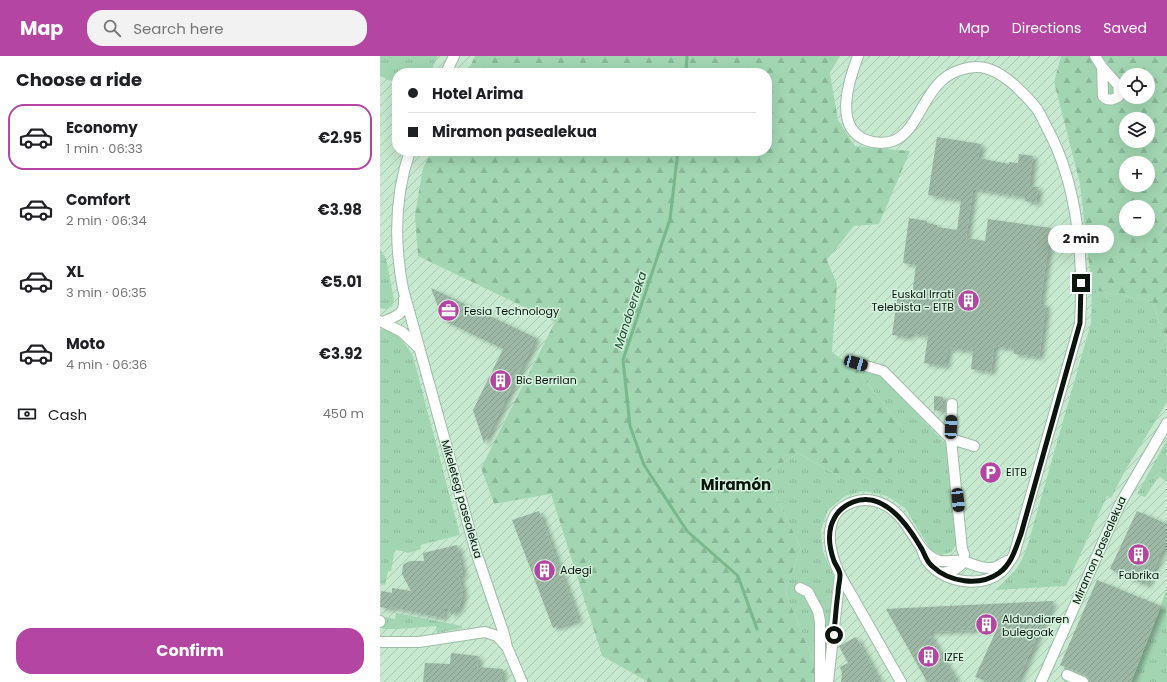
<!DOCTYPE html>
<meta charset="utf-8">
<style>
:root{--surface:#fff;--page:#f2f2f2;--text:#202124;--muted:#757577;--line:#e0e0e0;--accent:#b445a3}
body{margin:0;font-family:Poppins,sans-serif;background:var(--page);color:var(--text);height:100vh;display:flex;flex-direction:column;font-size:15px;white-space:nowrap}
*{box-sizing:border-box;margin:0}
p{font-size:13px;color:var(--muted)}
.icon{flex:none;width:22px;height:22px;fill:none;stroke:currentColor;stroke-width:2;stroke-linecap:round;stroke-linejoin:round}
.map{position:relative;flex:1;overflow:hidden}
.panel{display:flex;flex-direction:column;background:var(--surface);width:380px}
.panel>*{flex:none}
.guide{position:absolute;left:12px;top:12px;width:380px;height:88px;border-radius:16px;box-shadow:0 4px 16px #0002;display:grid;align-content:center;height:88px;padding:0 16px;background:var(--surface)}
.tools{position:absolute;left:739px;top:12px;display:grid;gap:8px}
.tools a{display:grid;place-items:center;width:36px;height:36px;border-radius:50%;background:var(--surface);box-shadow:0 4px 16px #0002;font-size:20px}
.end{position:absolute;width:18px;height:18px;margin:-9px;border:5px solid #0b150e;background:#fff;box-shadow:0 0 0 2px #fff}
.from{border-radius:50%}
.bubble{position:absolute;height:28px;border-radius:14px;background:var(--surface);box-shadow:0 4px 16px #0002;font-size:13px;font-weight:700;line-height:28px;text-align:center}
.car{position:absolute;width:12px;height:24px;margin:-12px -6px;border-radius:5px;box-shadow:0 0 3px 1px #0007;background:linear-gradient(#222 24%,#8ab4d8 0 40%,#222 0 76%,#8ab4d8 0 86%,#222 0)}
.guide b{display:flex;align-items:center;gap:14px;height:38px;font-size:15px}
.guide b+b{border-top:1px solid var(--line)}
.guide i{width:10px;height:10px;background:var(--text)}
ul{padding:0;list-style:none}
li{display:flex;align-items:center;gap:12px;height:66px;margin:0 8px 6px;padding:0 8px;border:2px solid transparent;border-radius:16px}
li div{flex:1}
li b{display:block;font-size:15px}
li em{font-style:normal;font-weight:700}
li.current{border-color:var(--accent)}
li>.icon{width:36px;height:36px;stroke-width:1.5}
h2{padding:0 16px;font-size:18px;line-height:48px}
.pay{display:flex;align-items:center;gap:10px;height:44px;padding:0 16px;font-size:15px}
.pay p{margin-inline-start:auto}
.cta{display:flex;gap:8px;margin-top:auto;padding:8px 16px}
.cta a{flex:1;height:46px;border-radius:16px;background:var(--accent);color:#fff;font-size:16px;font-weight:700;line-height:46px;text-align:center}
header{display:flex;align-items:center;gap:24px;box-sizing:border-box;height:56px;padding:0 20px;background:var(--accent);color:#fff}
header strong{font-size:19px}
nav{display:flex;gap:22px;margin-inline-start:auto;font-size:14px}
.search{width:280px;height:36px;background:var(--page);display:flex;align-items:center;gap:10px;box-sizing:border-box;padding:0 14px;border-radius:16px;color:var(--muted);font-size:15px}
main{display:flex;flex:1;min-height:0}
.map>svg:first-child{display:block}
.industrial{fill:url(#industrial-furrows)}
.grass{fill:url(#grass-tufts)}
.forest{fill:url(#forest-firs);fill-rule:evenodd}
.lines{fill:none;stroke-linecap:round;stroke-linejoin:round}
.stream{stroke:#79b88d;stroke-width:3}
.building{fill:url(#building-hatch);filter:url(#shadow)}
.minor-casing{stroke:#a0bba8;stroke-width:12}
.minor{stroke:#fff;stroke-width:10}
.route{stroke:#0b150e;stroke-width:5}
.labels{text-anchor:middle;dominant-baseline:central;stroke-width:3;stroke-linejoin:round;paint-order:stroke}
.poi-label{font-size:11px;fill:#0b150e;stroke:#d5f2dd;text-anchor:start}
.street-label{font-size:11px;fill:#0b150e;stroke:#d5f2dd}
.water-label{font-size:12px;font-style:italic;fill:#17472a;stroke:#d5f2dd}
.district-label{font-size:15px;font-weight:bold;fill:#0b150e;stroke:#d5f2dd}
</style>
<header>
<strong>Map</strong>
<div class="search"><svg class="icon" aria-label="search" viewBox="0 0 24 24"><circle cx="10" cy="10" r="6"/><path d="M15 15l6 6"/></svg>Search here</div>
<nav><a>Map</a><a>Directions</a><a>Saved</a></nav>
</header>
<main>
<section class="panel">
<h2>Choose a ride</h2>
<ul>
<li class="current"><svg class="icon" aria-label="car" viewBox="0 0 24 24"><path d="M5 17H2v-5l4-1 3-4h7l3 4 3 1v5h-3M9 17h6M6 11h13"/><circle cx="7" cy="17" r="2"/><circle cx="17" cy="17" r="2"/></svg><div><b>Economy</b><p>1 min · 06:33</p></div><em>€2.95</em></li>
<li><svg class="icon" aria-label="car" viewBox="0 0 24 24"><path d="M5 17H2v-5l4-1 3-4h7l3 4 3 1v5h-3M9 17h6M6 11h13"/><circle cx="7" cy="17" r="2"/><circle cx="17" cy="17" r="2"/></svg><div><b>Comfort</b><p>2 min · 06:34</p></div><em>€3.98</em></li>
<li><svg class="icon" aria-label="car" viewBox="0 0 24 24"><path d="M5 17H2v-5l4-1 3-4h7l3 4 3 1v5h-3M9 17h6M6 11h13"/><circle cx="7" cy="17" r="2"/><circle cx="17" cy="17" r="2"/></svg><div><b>XL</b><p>3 min · 06:35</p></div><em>€5.01</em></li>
<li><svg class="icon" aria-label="car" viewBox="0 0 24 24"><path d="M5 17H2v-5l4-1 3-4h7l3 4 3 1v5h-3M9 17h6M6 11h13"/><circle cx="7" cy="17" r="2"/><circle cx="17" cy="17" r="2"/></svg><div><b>Moto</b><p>4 min · 06:36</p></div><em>€3.92</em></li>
</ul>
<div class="pay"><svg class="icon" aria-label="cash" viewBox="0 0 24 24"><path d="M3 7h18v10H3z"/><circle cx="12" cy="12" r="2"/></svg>Cash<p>450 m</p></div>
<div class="cta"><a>Confirm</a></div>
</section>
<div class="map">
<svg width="787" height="626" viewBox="0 0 787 626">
<defs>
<pattern id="industrial-furrows" width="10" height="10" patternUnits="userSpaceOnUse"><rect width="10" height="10" fill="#c6e9cf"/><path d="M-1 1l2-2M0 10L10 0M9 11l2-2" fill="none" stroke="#a9c7b1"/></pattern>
<pattern id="grass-tufts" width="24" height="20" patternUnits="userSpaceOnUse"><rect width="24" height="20" fill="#a2d6b2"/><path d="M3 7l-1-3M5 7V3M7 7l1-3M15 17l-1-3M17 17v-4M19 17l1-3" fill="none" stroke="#8ab798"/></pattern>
<pattern id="forest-firs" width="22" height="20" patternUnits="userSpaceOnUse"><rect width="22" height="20" fill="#a2d6b2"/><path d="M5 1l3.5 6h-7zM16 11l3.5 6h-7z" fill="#8ab798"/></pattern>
<pattern id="building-hatch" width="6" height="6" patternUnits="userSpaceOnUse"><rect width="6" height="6" fill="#9db8a4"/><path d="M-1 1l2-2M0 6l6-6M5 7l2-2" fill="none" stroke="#869d8c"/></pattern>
<filter id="shadow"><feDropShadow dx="4.5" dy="2.5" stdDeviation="2" flood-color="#0004"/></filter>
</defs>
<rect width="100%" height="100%" fill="#d5f2dd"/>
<path class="industrial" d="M0 0H95L87 17H17V95H51L43 112 38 200 176 266 101 412 114 448 171 438 222 600 268 626H0Z
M460 0H681L674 26 700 128 772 245 787 287V626H435L455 523 443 495 441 474 448 454 465 440 484 435 507 440 525 452 550 493 576 489 501 320 477 314 452 296 457 228 447 205 530 95 475 90 458 64 450 17Z"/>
<path class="grass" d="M0 0H58L50 17H17L16 27 0 20Z
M0 193 6 202 14 244 12 250 6 253 0 252Z
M712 234 772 245 787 287V346L746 413 731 442 727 440 686 530 616 534C634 518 640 511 648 488L711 267Z
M0 273C17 276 24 285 33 300L80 479 40 489 41 493 28 497 15 493 11 515H8L5 529 0 528Z
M477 314 501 320 566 388 576 489 571 496 561 499 550 493 525 452 507 440 484 435 465 440 448 454 441 474 443 495 455 523 448 594 436 610 405 535 421 492 385 418 418 397 460 421 521 370Z
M787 384V426L779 420 765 441 757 438Z
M787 533V626H751Z
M16 557 82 570V572L57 577 56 570 18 573H2L5 561 15 563Z"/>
<path class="forest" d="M95 0H460L450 17 458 64 475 90 530 95 499 168 474 170 447 204 457 228 452 296 477 314 521 370 507 421H460L418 397 385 418 421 492 405 535 436 610 435 626H268L222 600 171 438 114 448 101 412 175 266 38 200 35 159 43 112 51 95H387V17H87Z
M681 0H787V287L772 245 712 234 700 128 674 26ZM746 19H768V41H746ZM746 63H768V85H746ZM746 107H768V129H746ZM746 151H768V173H746Z"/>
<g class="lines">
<path class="stream" d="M306 17 307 0
M298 95 290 163 243 304 250 370 264 409 307 475 358 520 377 573"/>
</g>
<path class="building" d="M557 81 601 88 598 102 629 108V106L638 107 639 98 653 100 649 130 658 131 656 147 645 145V141L593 133 586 182 605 185 608 163 671 172 660 248 666 249 659 301 634 298V293L614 290 611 316 591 313 593 295 568 292 565 310 544 307 548 280 529 277V281L512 279 518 237 532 239 536 209 523 207 529 162 547 165V167L557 169V171L577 174 581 144 548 139Z
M51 232 156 282 104 387 93 354 123 293 63 264Z
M554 340 563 341V355L554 354Z
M159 455 198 564 173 572 132 464Z
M757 455 787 468V484L766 529 730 513Z
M77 489 83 519 79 520 83 537 79 552 71 559 66 549 63 562 10 551V553L0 551 1 535 12 537V532L31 535 22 518 23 509 26 507 30 505H44L43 497Z
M717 524 781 550 751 626H709L708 622 706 620 690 613H684L685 611 680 609Z
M673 545 637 626H608L595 621 617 573 548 576 577 626H547L506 553Z
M476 581 500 626H461L462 617 460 611 468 607 459 590Z
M71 597 98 600 97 611 123 613 121 626H43L45 607 70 608Z"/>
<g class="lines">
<defs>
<path id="minor" d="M478 0C469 24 453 71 486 84 494 87 505 88 513 85 541 75 543 25 580 14 601 7 615 13 632 27 641 35 650 44 657 53 661 59 664 66 667 72 698 128 704 204 700 267L634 499C630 505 626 512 621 516 600 533 563 526 547 505 544 501 543 496 541 491
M715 0 722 11 738 29 739 40C733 44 728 46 723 40L722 11
M66 17 74 0
M30 95C14 141 14 186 23 233L95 493 124 578 127 591 142 626
M0 265 22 276 39 292
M3 266C16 260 25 259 24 243
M476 307 503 315 571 383 594 390
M572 348 571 383 582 493 584 498 583 506
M561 517C571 516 577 514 583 506
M420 532 428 536 438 555 440 565V626
M0 566V565
M0 586H39L105 576 117 580 126 590
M687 619 703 626
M448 626 460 518
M521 626C506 600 491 573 476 547 466 529 454 512 451 492 448 479 450 459 463 451 474 444 485 442 498 446 531 457 533 495 557 504 564 507 573 504 581 505 593 507 604 515 616 511 620 509 624 507 627 505
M661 626 740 448 787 367"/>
</defs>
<use href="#minor" class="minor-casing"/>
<use href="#minor" class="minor"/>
</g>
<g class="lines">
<path class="route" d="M454 579C455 565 456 551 458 537 458 531 460 525 460 519 460 514 456 510 454 505 450 494 448 481 451 470 455 458 461 451 473 446 503 434 527 468 540 490 545 497 545 504 552 510 569 526 599 531 619 517 632 508 636 491 641 478L700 267 701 227"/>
</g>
<defs>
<symbol id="building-disc" viewBox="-11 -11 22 22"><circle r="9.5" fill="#b445a3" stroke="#d5f2dd"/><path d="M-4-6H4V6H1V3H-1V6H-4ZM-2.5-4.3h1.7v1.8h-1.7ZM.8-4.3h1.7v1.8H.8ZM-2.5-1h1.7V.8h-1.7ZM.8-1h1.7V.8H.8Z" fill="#fff"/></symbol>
<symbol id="office-disc" viewBox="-11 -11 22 22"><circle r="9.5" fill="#b445a3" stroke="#d5f2dd"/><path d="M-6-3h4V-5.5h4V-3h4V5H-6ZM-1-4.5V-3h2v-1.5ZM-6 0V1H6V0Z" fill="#fff"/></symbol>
<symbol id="parking-disc" viewBox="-11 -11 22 22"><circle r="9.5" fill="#b445a3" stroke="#d5f2dd"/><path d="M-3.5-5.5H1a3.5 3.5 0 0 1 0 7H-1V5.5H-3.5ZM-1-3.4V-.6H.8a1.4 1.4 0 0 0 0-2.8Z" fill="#fff"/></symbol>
</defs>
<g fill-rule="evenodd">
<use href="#building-disc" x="576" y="232" width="25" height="25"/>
<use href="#office-disc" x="56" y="242" width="25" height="25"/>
<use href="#building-disc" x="108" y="312" width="25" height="25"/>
<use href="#parking-disc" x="598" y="404" width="25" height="25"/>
<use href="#building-disc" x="746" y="486" width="25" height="25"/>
<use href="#building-disc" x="152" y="502" width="25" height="25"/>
<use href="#building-disc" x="594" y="556" width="25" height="25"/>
<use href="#building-disc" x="536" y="588" width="25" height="25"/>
</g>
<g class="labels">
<g class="poi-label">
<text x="574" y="238" text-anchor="end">Euskal Irrati<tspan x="574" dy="13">Telebista - EITB</tspan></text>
<text x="84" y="255">Fesia Technology</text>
<text x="136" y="324">Bic Berrilan</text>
<text x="626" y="416">EITB</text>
<text x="180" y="514">Adegi</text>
<text x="759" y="519" text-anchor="middle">Fabrika</text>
<text x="622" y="563">Aldundiaren<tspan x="622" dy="13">bulegoak</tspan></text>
<text x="564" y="601">IZFE</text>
</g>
<g class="street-label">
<text transform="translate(82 443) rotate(74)">Mikeletegi pasealekua</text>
<text transform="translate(719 494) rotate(-66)">Miramon pasealekua</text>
</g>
<g class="water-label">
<text transform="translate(250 254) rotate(-72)">Mandoerreka</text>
</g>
<g class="district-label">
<text x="356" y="428">Miramón</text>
</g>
</g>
</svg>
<div class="tools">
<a><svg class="icon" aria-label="locate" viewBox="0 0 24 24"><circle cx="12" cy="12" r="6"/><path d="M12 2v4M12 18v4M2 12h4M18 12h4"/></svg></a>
<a><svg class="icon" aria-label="layers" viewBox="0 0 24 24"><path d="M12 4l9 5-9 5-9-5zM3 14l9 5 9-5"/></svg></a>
<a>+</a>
<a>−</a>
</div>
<i class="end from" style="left:454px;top:579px"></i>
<i class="end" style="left:701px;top:227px"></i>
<div class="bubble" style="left:668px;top:169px;width:66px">2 min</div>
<i class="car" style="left:476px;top:307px;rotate:106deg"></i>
<i class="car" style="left:571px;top:371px;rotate:3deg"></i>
<i class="car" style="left:578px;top:444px;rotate:174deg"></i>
<div class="guide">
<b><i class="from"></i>Hotel Arima</b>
<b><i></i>Miramon pasealekua</b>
</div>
</div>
</main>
